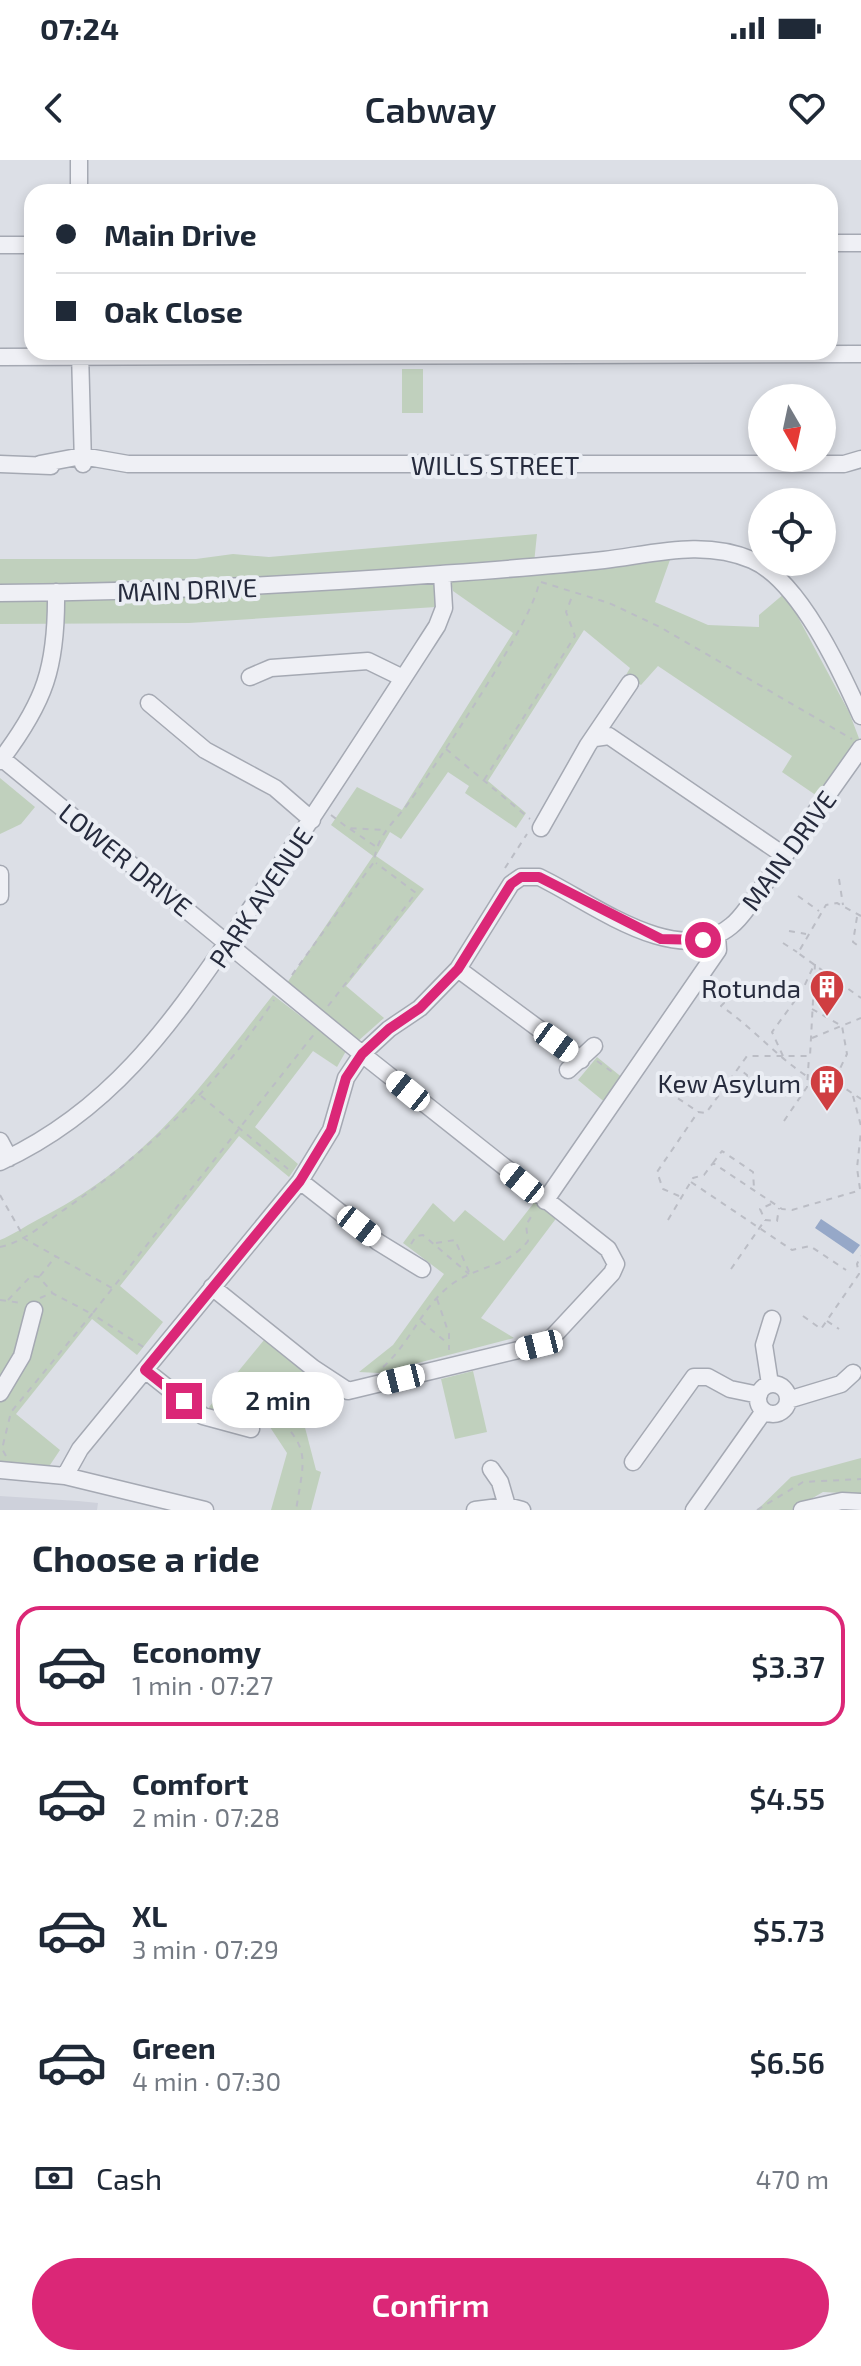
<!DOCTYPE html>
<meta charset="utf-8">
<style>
:root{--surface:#fff;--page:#f6f6f7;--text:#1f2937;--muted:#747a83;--line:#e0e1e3;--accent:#db2777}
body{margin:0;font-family:"Exo 2",sans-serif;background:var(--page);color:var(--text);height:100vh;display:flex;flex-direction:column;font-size:30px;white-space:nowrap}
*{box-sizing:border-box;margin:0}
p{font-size:26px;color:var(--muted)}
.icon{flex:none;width:44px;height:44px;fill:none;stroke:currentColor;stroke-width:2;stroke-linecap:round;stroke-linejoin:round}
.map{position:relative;height:1350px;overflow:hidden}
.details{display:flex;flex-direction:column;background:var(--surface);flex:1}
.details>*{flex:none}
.top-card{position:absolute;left:24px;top:24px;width:814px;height:176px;border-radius:24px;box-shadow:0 4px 12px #0003;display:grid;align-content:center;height:176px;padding:0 32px;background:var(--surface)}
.needle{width:52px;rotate:171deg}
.fabs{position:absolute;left:748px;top:224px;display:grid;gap:16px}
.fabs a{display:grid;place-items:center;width:88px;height:88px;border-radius:50%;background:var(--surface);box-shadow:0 4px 12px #0003;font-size:40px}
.end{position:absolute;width:36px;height:36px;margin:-18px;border:10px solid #db2777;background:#fff;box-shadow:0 0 0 4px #fff}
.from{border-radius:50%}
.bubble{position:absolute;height:56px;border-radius:28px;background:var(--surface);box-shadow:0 4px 12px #0003;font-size:26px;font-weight:600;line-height:56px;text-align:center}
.car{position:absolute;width:24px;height:48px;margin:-24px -12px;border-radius:10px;box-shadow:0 0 6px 2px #0007;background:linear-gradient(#fff 24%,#345 0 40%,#fff 0 76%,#345 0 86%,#fff 0)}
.top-card b{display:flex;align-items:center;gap:28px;height:76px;font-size:30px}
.top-card b+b{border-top:2px solid var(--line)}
.top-card i{width:20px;height:20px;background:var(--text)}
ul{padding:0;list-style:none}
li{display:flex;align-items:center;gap:24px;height:120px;margin:0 16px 12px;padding:0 16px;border:4px solid transparent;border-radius:24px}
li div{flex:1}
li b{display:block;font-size:30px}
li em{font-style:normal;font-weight:600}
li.active{border-color:var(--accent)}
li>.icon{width:72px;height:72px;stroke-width:1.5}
h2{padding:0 32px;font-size:36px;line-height:96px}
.pay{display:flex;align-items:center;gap:20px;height:88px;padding:0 32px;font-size:30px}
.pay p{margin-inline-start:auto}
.button{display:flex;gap:16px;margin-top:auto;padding:16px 32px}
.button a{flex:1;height:92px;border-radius:48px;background:var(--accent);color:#fff;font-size:32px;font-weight:600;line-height:92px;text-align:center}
.status{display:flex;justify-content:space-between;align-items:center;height:56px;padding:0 40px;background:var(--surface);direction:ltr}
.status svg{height:22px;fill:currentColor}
header{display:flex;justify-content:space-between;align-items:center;height:104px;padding:0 32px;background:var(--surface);font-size:36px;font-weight:600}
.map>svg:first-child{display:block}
.built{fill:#ced1db}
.green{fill:#c0d0bd}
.water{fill:#96a8c8}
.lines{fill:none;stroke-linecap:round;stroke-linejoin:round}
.minor-casing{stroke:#a5a9b3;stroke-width:19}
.path{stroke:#bbbdc5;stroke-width:2;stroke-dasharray:6 6;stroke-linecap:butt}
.minor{stroke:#eff0f5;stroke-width:16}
.route{stroke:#db2777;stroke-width:10}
.labels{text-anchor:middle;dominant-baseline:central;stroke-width:8;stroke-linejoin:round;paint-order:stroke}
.street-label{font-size:26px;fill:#262b3d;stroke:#ebeef4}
.poi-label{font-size:26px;fill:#262b3d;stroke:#ebeef4;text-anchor:end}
</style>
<div class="status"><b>07:24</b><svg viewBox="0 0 49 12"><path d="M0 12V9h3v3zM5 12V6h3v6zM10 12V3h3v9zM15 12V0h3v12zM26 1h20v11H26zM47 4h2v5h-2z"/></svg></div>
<header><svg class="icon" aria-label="back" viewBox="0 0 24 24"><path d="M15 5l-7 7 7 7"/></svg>Cabway<svg class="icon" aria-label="heart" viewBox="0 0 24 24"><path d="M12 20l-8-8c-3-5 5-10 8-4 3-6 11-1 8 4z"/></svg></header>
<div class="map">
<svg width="861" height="1350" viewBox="0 0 861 1350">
<rect width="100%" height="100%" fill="#dcdfe6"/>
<path class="built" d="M0 1336 78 1341 98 1343 97 1350H0Z"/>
<path class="green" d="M402 209H423V253H402Z
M537 374 533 413 671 397 655 442 708 465 759 467V455L785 433 849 552 860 581 820 638 782 612 792 596 658 506 641 525 626 515 630 508 584 470 488 621 526 653 516 668 465 633 469 626 448 612 401 679 390 672 376 696 424 729 346 826 384 858 358 881 287 823 373 696 331 665 357 627 402 650 513 473 453 431 451 422 434 423 436 447 189 463 0 464V399H196L233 394 269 397Z
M0 618 35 647 21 664 0 674Z
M273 835 346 891 337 907 313 891 255 967 298 1004 289 1017 239 976 120 1126 163 1162 137 1195 92 1159 16 1254 60 1290 48 1308 0 1303V1080C13 1075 25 1066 37 1060 149 1003 198 930 273 835Z
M597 897 624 919 607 944 578 920Z
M540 1035 561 1052 481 1158 514 1178 379 1213 359 1212 393 1185 444 1114 403 1083 433 1043 454 1062 465 1050 504 1081Z
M264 1180 325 1228 302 1256 316 1310 321 1312 311 1350H271L287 1293 264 1258 252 1254 244 1262 205 1252Z
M473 1211 487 1272 455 1279 441 1219Z
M861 1298V1334L823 1332 792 1350H757L791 1317Z"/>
<path class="water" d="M821 1059 860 1085 853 1094 815 1068Z"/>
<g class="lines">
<defs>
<path id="minor" d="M79 0V32
M830 83H861
M0 85H32
M80 192 83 304
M0 197 861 194
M0 304 51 306
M40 304 82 296 128 304H844L861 299
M0 433C148 432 294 425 441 414 495 410 550 406 604 400 653 394 704 379 752 400 799 420 841 511 861 556
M250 517 271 508 368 501 403 518
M149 543 205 590 275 628 312 660
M595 578 609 576 785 696
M0 597 362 894 608 1089 616 1104 612 1113 547 1183 348 1231 313 1208 212 1127
M0 601C45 542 57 507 56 432
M541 668 588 585 630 523
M0 714V736
M458 809 581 900
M568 910 594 886
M0 981 9 998
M0 1002C119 947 177 854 249 751 314 657 375 562 437 466L444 448 442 414
M300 1021 378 1082 422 1109
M545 1041 718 790 717 775
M145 1210 203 1256 251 1269
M770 1224 764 1185 772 1159
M758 1239a15 15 0 1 1 30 0a15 15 0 1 1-30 0Z
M0 1233 22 1196 34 1150
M788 1240 841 1224 853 1213
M633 1302 694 1217H708L730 1229 759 1235
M491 1309 500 1322 507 1346
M0 1310 65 1316 205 1350
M65 1316 80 1289 300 1021 331 970 346 918 362 894 389 869 420 848 458 809 511 724 521 717H539C590 741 677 811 731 766 739 760 745 751 751 743L861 588
M475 1350 507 1346 522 1350
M694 1350 764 1251
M802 1350 842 1341 861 1342"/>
</defs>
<use href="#minor" class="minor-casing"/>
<path class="path" d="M541 422 609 443 660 467 852 579
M446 589 530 659
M484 620 575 476 566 452 573 434
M331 655 348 668 384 670
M350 669 375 686
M505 708 527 674
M839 719 843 745
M798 736 819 751
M861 756 837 743 826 745 798 793 861 838
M857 757 853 782 861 788
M789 771 806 774
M783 783 797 792
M292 815 374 702C377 674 395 662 410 641 435 606 538 454 539 421
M720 831 724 843 721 846C753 868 776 896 808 917
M328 846 416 733 376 703
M812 849 842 866 847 894 834 921 861 939
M812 878 861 858
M783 896 772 872 802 831 814 805
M597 901 615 914
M731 920 746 925 747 915 739 909
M658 925 697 951
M201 936 288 1009
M853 936 861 966
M784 961 807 927 809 897
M713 1003 722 991 753 1012 754 1028
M691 1022 792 1090 810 1086 846 1110
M860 1029 857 1008 861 971
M0 1035 25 1079 112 1128
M679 1036 663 1029 657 1012 698 952 706 953 747 896H810L815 804
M771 1044 760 1049 765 1060 777 1061 779 1048
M668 1060 693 1018 704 1015 713 1003 782 1049 792 1050 861 1030
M436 1083 455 1080 470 1114
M411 1084 416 1076 423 1075 469 1114
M0 1087C27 1081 45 1062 68 1047 152 988 217 926 274 840
M731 1109 765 1060
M40 1116 56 1096
M40 1138 52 1133 92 1154 315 873
M437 1139 449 1174V1190
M0 1140 22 1143
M8 1140 31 1116 39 1117 52 1132
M803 1156 821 1169 859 1114 857 1104 861 1096
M421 1161 446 1182
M827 1161 839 1169
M383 1207C409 1184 421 1150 447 1128 472 1106 506 1109 528 1081L526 1065 534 1052
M267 1245C310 1290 306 1290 296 1350
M255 1256 260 1245 304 1241V1221
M6 1296 2 1289 11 1252 92 1154 145 1188
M757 1350 803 1322 861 1319"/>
<use href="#minor" class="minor"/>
</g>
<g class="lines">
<path class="route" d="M184 1241 145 1210 300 1021 331 970 346 918 362 894 389 869 420 848 458 809 511 724 521 717H539L661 779 703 780"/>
</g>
<defs>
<symbol id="building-pin" viewBox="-11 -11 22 30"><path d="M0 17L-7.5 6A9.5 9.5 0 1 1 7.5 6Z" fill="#cf3e41" stroke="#ebeef4"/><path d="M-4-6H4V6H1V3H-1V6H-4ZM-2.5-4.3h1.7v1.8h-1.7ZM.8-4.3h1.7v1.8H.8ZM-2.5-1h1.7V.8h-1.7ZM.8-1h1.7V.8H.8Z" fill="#fff"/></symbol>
</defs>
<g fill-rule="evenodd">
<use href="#building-pin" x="807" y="807" width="40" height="54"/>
<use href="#building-pin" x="807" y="902" width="40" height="54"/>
</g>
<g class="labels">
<g class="street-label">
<text x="495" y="304">WILLS STREET</text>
<text transform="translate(187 429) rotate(-2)">MAIN DRIVE</text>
<text transform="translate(788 690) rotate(-54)">MAIN DRIVE</text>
<text transform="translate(126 699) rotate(39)">LOWER DRIVE</text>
<text transform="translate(260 737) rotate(-56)">PARK AVENUE</text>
</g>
<g class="poi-label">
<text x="801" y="827">Rotunda</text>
<text x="801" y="922">Kew Asylum</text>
</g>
</g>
</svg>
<div class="fabs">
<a><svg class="needle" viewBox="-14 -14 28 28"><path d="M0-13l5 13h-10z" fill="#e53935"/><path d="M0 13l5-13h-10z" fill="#747a83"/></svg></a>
<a><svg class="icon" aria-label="locate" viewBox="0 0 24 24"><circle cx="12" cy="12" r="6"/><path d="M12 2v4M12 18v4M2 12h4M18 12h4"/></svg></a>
</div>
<i class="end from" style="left:703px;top:780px"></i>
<i class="end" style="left:184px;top:1241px"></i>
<div class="bubble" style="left:212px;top:1212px;width:132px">2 min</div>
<i class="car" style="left:556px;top:882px;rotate:126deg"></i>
<i class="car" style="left:408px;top:931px;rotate:309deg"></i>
<i class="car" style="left:522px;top:1023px;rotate:309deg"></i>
<i class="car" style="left:359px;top:1066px;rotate:128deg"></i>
<i class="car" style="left:539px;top:1185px;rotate:256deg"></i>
<i class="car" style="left:401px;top:1219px;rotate:256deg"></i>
<div class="top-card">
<b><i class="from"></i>Main Drive</b>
<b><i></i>Oak Close</b>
</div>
</div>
<section class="details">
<h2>Choose a ride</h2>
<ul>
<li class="active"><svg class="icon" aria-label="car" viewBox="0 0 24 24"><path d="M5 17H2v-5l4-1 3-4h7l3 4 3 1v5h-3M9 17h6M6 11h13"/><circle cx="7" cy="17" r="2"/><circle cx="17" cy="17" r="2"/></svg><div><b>Economy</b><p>1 min · 07:27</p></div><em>$3.37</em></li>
<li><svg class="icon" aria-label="car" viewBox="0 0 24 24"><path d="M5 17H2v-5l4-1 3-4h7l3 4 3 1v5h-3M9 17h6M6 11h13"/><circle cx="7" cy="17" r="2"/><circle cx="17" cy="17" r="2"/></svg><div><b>Comfort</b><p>2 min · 07:28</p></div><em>$4.55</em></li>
<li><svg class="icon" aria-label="car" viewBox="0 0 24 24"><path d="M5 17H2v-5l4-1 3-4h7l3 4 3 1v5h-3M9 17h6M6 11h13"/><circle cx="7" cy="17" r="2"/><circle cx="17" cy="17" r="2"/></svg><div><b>XL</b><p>3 min · 07:29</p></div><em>$5.73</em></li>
<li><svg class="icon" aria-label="car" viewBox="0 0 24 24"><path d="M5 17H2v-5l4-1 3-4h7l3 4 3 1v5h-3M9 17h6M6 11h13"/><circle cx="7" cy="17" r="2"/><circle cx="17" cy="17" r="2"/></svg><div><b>Green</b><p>4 min · 07:30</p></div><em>$6.56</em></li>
</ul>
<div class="pay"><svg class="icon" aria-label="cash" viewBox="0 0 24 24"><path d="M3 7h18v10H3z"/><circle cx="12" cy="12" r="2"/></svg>Cash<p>470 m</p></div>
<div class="button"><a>Confirm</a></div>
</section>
